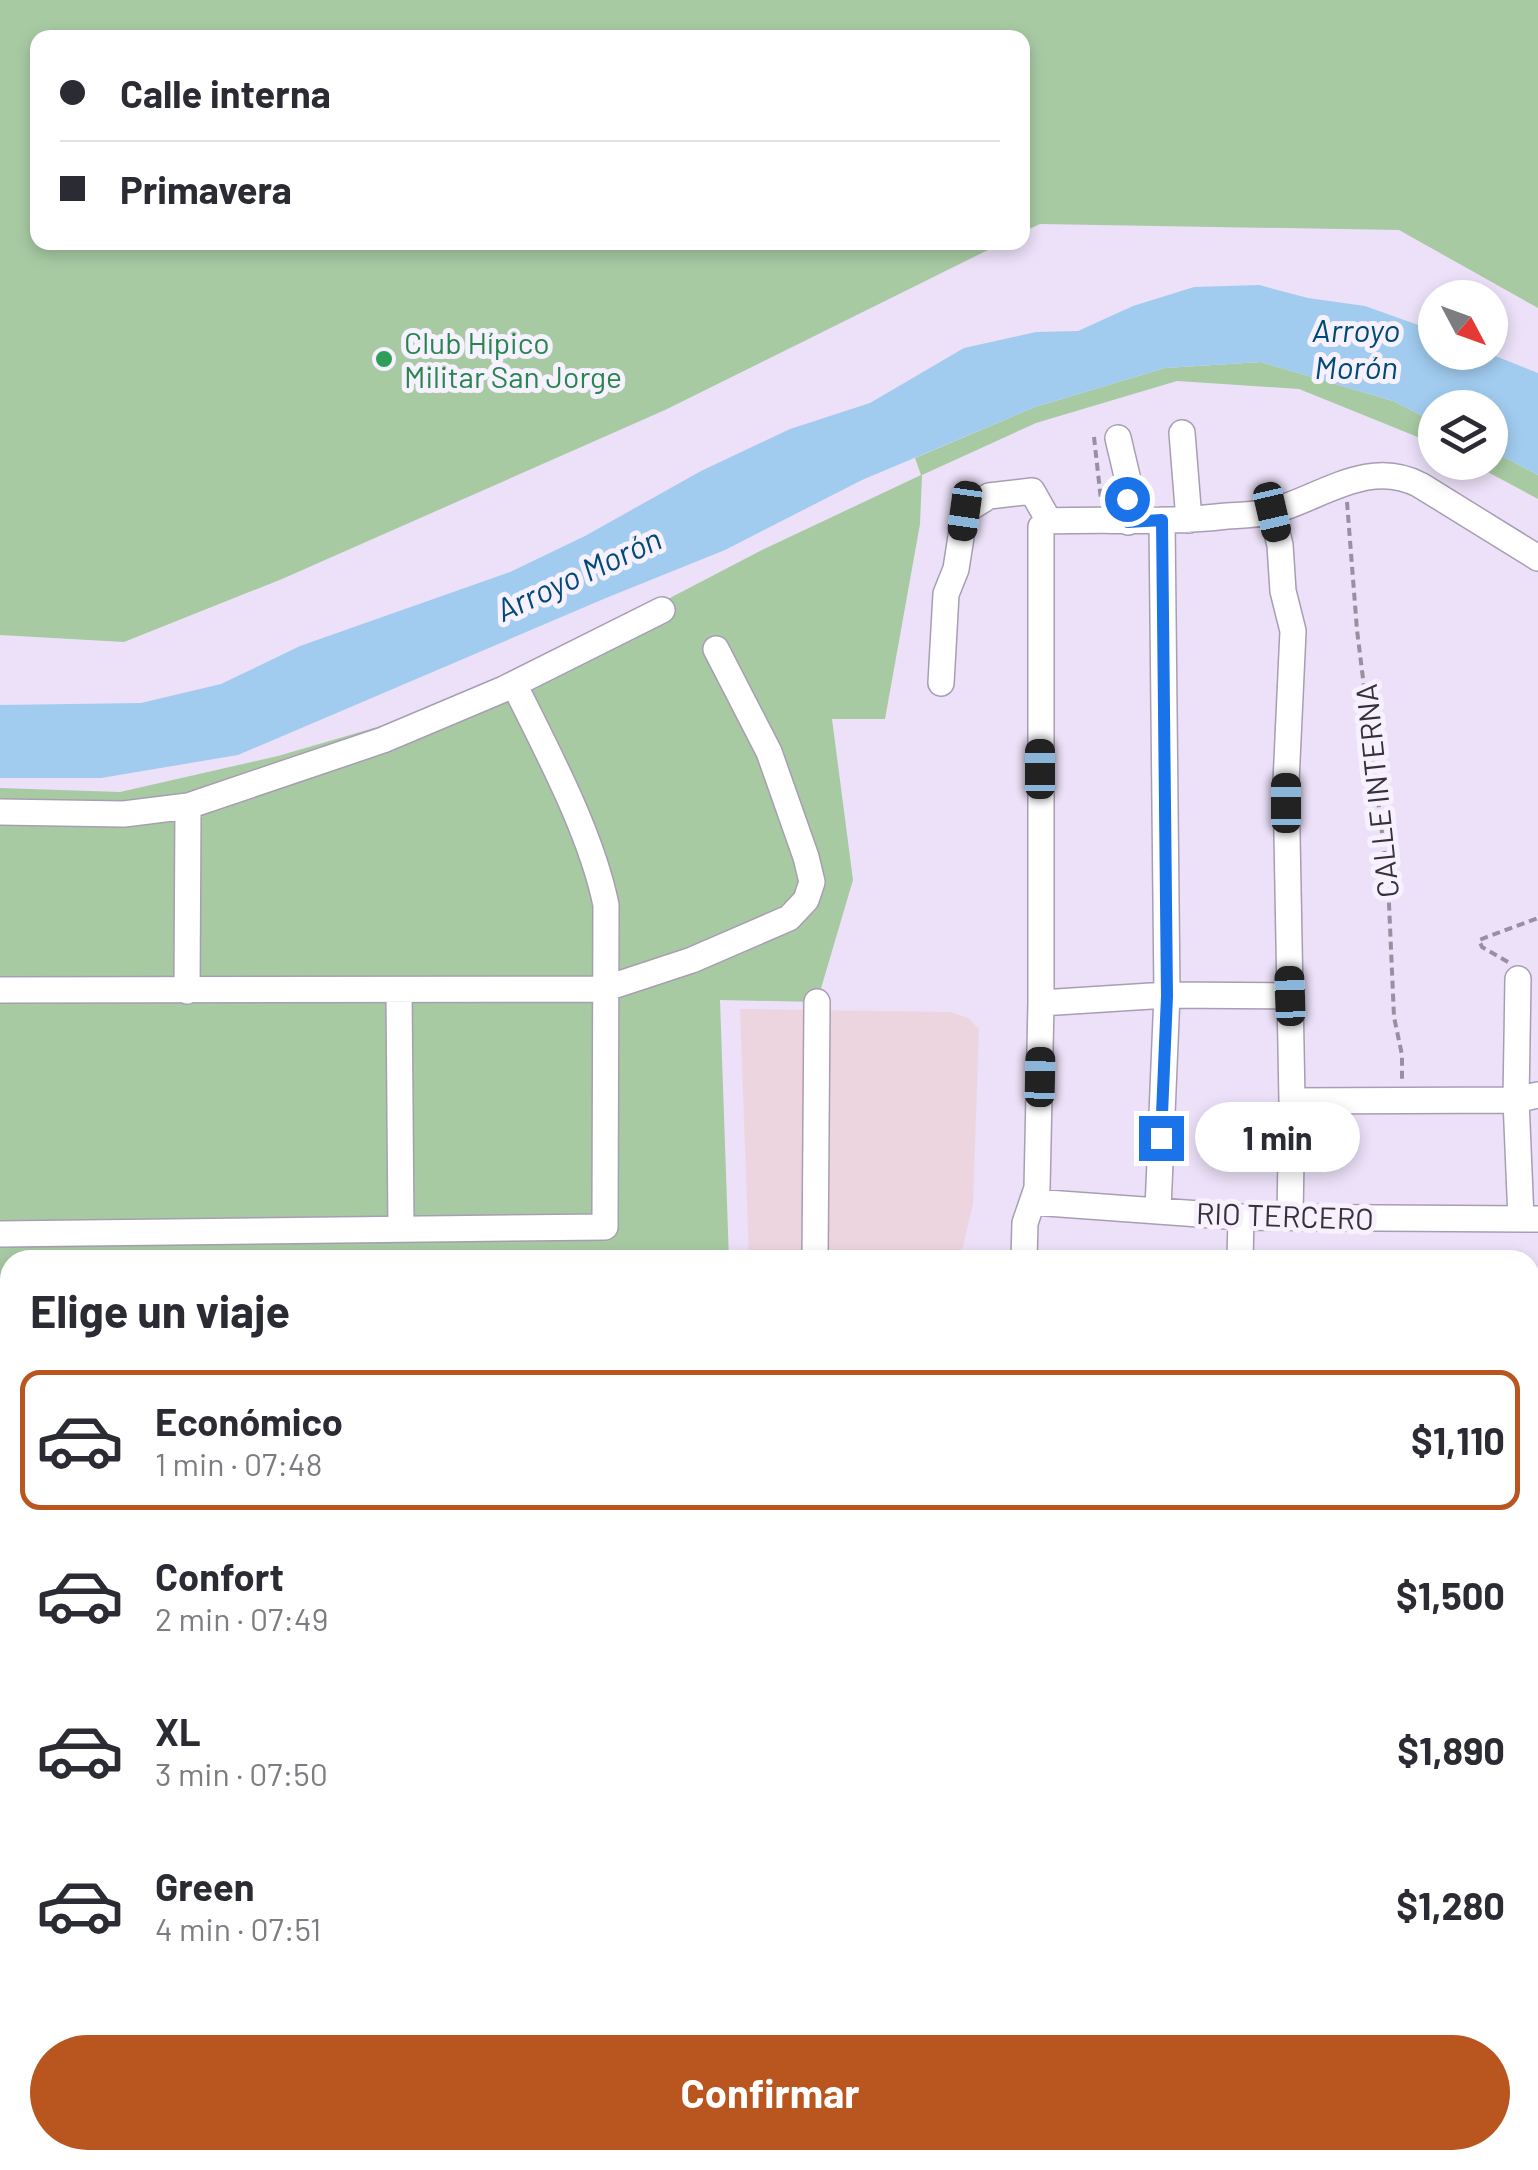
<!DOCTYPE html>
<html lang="es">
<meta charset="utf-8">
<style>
:root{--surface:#fff;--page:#f7f7f7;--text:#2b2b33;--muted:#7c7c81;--line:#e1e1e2;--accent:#b9561f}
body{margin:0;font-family:Barlow,sans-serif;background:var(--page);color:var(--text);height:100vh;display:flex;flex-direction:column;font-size:38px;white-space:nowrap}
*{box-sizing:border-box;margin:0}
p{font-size:32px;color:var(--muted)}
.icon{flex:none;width:55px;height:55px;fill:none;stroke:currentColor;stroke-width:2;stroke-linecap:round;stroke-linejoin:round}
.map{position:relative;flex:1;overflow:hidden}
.drawer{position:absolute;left:0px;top:1250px;width:1540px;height:920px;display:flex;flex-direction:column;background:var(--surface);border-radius:30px 30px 0 0;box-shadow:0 5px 15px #0003}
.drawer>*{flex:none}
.top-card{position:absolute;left:30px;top:30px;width:1000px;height:220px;border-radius:20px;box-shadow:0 5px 15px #0003;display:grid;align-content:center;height:220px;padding:0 30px;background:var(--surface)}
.needle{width:65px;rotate:131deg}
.buttons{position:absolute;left:1418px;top:280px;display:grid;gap:20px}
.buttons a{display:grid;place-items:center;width:90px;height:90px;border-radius:50%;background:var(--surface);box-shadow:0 5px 15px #0003;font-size:50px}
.end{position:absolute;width:45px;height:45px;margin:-22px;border:12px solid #1a73e8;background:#fff;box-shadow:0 0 0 5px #fff}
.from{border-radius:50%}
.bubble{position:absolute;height:70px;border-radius:35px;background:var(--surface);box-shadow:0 5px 15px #0003;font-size:32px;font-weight:700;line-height:70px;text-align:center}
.car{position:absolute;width:30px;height:60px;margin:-30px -15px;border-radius:12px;box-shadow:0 0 8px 2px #0007;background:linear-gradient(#222 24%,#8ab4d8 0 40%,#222 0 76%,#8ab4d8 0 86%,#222 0)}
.top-card b{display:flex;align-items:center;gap:35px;height:95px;font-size:38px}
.top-card b+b{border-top:2px solid var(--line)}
.top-card i{width:25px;height:25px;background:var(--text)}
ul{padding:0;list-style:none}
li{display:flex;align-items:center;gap:30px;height:140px;margin:0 20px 15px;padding:0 10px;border:5px solid transparent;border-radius:20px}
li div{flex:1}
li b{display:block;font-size:38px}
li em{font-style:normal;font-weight:700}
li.on{border-color:var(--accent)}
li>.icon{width:90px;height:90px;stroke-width:1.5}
h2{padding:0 30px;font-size:45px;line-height:120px}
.primary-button{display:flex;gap:20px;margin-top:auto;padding:20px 30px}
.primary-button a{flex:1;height:115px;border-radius:60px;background:var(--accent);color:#fff;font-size:40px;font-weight:700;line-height:115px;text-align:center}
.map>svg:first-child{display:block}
.industrial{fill:#edd5e0}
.green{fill:#a7caa3}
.water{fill:#a1ccef}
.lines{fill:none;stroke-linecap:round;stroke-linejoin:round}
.minor-casing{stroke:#a89eb3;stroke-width:28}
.major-casing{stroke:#fff;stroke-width:35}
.path{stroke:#9890a1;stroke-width:4;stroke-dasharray:8 5;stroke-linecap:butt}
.minor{stroke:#fff;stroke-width:25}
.major{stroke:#fbdcb9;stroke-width:32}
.route{stroke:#1a73e8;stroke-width:12}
.leisure-dot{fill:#2e9e5b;stroke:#f7f0fe;stroke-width:4}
.labels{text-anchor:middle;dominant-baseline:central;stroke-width:10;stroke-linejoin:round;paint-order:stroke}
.leisure-label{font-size:30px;fill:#27864d;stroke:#f7f0fe;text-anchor:start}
.street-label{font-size:30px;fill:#353039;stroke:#f7f0fe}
.water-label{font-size:32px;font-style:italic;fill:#004a76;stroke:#f7f0fe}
</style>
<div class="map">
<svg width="1538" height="2170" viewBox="0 0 1538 2170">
<rect width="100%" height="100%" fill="#ece1f8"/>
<path class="industrial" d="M740 1009 950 1012 968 1018 979 1029 973 1204 963 1247 950 1260H749Z"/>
<path class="green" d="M0 0H1538V308L1399 230 1040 224 1023 232 1022 38H38V242L1002 243 665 410 282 579 124 642 0 635Z
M1261 362 1393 401 1435 422V444L1299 389 1177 381 1036 423 922 475 920 524 885 719H832L853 880 817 1002 720 1000 729 1260H10V1278H0V788L120 792 278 756 425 713 528 672 760 551 921 475 915 458 1035 407 1165 368Z
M1490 450 1538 475V499L1471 463 1490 462Z"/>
<path class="water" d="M1259 285 1308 298 1365 306 1435 331V352L1488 353 1538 373V475L1490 450V408H1435V422L1393 401 1261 362 1165 368 1035 407 862 480 725 550 606 598 238 755 101 778H0V705L141 703 221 684 300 646 510 572 585 536 701 471 790 429 870 403 964 348 1036 332 1078 331 1133 306 1194 287Z"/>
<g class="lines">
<defs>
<path id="minor" d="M1182 433 1189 520
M1118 438 1127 476 1128 522
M1272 512 1280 545 1283 591 1293 631 1286 782 1292 1101 1290 1216
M941 683 946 594 956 569 965 511 989 496 1032 491 1049 521
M0 812 124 814 188 806 383 740 504 689 662 610
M1518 979 1516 1100 1521 1219
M0 990 604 989 692 960 789 918 806 900 812 882 806 857 769 752 716 649
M399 990 401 1229
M187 991 188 806
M1041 1003 1167 995 1290 996
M1292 1101 1516 1100 1538 1095
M1033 1202 1241 1217 1538 1219
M1158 1209 1167 995 1162 520
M0 1234 605 1227 606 905C591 832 547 751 514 684
M815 1260 817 1002
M1024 1260 1025 1223 1037 1188 1041 1003V527L1049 521C1109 519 1168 523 1227 516 1242 515 1259 515 1273 511 1322 497 1369 458 1420 485L1538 558
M1240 1260 1241 1217
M0 1356 10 1355
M1530 1361H1538
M1530 2075H1538
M0 2160H10
M190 2160 191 2170
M403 2160 404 2170
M613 2160 614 2170
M828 2160 829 2170
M1035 2160 1036 2170
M1249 2160 1250 2170
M1466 2160 1467 2170"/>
<path id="major" d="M0 1758H10
M1530 1852 1538 1857"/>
</defs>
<use href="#minor" class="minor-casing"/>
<use href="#major" class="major-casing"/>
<path class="path" d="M1094 437 1101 500
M1347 502 1357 630 1388 881 1394 1017 1402 1055V1080
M1508 962 1482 947 1479 940 1538 918"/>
<use href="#minor" class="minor"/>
<use href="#major" class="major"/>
</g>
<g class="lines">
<path class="route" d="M1127 499 1128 522 1162 520 1167 996 1161 1138"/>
</g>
<circle class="leisure-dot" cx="384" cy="359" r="10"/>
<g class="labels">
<g class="leisure-label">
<text x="404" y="342">Club Hípico<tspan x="404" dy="34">Militar San Jorge</tspan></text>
</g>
<g class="street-label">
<text transform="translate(1376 791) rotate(-96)">CALLE INTERNA</text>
<text transform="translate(1285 1215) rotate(2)">RIO TERCERO</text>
</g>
<g class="water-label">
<text x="1356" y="329">Arroyo<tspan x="1356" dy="37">Morón</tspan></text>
<text transform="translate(578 573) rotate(-25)">Arroyo Morón</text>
</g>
</g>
</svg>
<div class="buttons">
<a><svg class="needle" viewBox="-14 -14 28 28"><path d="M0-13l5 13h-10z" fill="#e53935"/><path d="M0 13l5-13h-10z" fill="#7c7c81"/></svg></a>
<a><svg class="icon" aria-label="layers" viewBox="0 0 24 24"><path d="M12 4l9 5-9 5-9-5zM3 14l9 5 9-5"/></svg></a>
</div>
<i class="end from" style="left:1127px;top:499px"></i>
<i class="end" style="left:1161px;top:1138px"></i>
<div class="bubble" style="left:1195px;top:1102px;width:165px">1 min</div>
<i class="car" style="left:965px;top:511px;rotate:188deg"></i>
<i class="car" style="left:1272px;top:512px;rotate:167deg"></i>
<i class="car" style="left:1040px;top:769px;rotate:0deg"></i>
<i class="car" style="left:1286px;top:803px;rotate:0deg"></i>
<i class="car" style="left:1290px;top:996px;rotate:358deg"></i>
<i class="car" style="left:1040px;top:1077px;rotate:1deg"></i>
<div class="top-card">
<b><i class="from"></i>Calle interna</b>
<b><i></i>Primavera</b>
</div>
<section class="drawer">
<h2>Elige un viaje</h2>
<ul>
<li class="on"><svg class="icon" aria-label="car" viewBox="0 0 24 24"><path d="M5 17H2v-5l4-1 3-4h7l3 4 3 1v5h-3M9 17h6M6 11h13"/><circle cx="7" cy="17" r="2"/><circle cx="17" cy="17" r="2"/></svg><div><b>Económico</b><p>1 min · 07:48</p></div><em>$1,110</em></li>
<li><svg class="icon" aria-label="car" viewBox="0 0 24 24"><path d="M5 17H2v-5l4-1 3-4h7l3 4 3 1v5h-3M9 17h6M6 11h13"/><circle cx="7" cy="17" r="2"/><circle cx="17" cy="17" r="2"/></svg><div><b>Confort</b><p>2 min · 07:49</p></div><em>$1,500</em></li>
<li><svg class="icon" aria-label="car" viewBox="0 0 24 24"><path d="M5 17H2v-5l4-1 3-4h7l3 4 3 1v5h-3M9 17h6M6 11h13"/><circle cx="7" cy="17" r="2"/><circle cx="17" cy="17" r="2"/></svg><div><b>XL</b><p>3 min · 07:50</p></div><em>$1,890</em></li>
<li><svg class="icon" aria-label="car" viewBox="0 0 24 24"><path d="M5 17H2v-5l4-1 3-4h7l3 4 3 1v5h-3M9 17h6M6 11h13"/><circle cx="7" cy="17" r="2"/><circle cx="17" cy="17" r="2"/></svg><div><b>Green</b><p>4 min · 07:51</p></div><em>$1,280</em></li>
</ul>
<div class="primary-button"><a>Confirmar</a></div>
</section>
</div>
